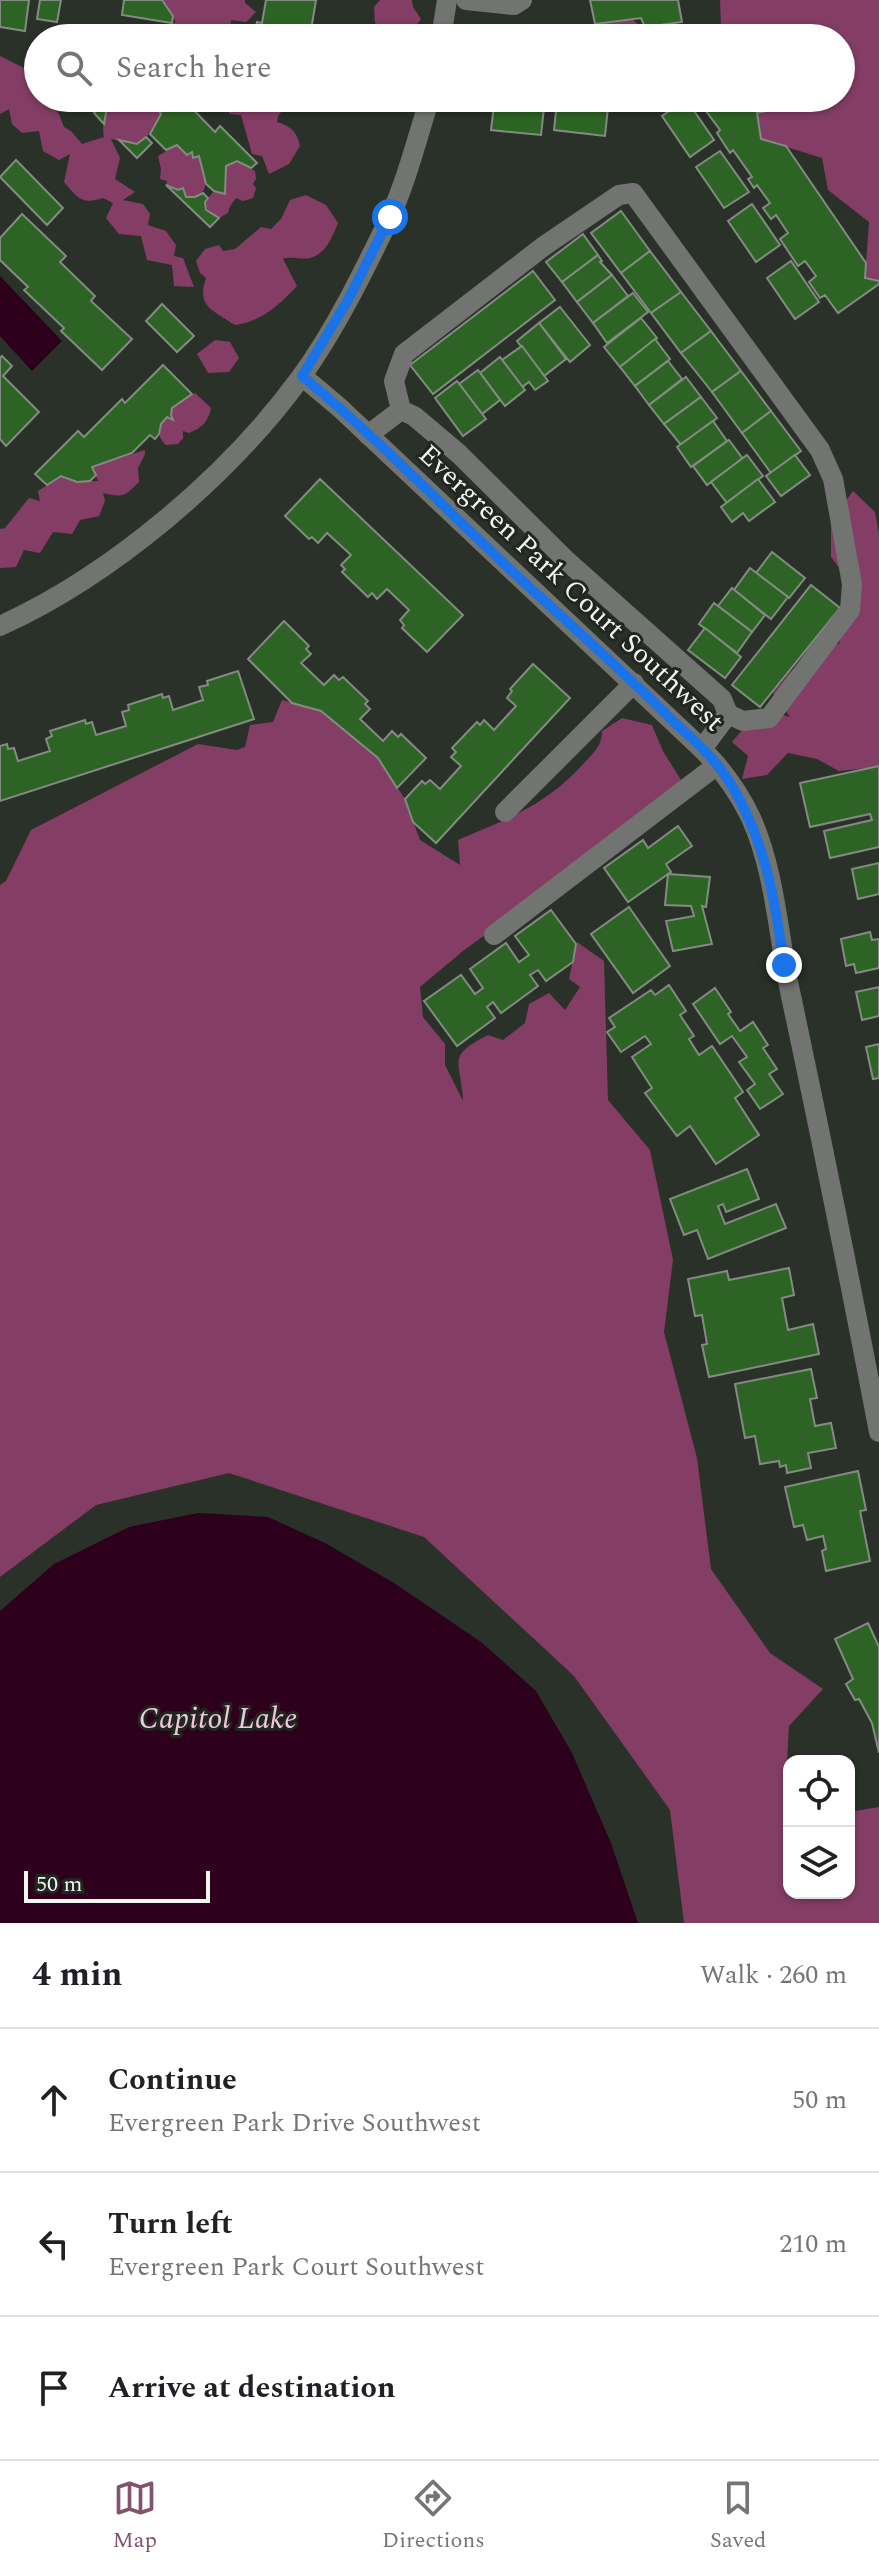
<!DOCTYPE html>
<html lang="en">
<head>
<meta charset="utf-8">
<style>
  body { margin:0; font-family:Spectral,serif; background:#f6f6f6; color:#202124 }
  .controls { position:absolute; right:24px; bottom:24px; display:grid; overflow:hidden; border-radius:16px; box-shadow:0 2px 6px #0004 }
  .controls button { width:72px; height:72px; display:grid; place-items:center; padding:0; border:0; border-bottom:2px solid #e0e0e0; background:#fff; color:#202124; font:40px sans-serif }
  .scale { position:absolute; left:24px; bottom:20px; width:186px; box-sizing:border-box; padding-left:8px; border:4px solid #f2f6f1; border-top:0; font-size:22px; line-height:28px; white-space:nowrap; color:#f2f6f1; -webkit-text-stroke:6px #212720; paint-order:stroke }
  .stop { position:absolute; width:24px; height:24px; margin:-18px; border:6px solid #1a73e8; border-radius:50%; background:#fff }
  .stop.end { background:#1a73e8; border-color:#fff; box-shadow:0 2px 8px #0008 }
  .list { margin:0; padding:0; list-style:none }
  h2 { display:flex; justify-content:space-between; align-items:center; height:104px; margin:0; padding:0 32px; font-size:34px }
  h2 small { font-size:26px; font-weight:400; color:#757577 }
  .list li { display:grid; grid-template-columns:52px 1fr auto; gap:24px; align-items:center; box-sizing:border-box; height:144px; padding:0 32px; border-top:2px solid #e0e0e0 }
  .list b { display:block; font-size:30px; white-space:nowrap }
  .list p { margin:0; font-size:26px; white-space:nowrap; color:#757577 }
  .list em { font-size:26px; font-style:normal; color:#757577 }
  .icon { flex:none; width:44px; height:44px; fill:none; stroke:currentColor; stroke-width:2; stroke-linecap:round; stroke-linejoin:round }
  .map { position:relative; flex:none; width:879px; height:1923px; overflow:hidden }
  .search { position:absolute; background:#fff; box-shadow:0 2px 6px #0004; left:24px; right:24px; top:24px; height:88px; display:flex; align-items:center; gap:20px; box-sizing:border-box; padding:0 28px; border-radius:44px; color:#757577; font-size:30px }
  .sheet { height:536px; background:#fff }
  nav { display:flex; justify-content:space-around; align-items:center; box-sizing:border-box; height:112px; border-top:2px solid #e0e0e0; background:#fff; font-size:22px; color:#757577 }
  nav a { display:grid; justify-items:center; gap:4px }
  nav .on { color:#82526e }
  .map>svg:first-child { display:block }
  .forest { fill:#843d65 }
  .water { fill:#2d001c }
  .building { fill:#2d6324; stroke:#838b82; stroke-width:2 }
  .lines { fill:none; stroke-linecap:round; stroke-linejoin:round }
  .minor { stroke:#717470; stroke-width:20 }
  .route { stroke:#1a73e8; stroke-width:10 }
  .labels { text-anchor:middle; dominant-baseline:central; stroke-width:6; stroke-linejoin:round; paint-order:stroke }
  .street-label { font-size:28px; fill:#f2f6f1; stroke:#212720 }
  .water-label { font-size:30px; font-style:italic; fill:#f3c8dd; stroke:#212720 }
</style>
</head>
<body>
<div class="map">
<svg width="879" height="1923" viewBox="0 0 879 1923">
  <rect width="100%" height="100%" fill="#2a3129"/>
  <g class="forest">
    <polygon points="162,0 245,0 245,3 256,12 246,22 231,20 230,33 236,38 159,38 164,26 176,22"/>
    <polygon points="380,0 412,0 413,7 421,19 413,30 392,37 375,23 374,7"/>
    <polygon points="720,0 879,0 879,281 865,278 869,222 828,190 822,158 761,139 757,113 792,109 775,98 841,98 841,38 593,38 600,12 625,12 646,32 721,26"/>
    <path d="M0,56L38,75V98H46L59,114L64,127L71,131L82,144L104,137C101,127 107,113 107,102L94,103L76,98H113V102C123,98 144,93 153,102C157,105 158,110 161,114L148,135L137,144L111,139L120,158L115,179L135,192L123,200L143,204L150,214L148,225L166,231L176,245L174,256L183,258L194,287L174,286L172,265L147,260L141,236L119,234L106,218L113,203L103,198C81,205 78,198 64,182L70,154L59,160L43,151L39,131L22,133L12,124L9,109L0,114Z"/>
    <path d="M230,98H283L286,106L278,116L277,122C291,126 297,132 300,146L289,164L269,174L262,156L252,154L241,115L229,114Z"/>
    <path d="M177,145L192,152L193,158L199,156C204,175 215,197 186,197L183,188L178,190L166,185L167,181L160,179L161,169L158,156Z"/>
    <path d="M237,161L255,171L256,179L253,184L256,188L253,198L243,201L236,198L230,206L228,213L219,218C210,215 207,211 205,202L214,191L224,194L226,166Z"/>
    <path d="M306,195L326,205L338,223C332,237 327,253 310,258C301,260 292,256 283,259L297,286C278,306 262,321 235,325C213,310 196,307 206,278L200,273L196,261L205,249L219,245L223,251L235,249L261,227L271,229L281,219L290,200Z"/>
    <polygon points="215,340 230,342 239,358 229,372 208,373 197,354"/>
    <path d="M195,393L211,408C208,422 202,428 189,433L183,431V438L178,444L166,445C156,436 158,427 167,417L171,419L172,408Z"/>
    <path d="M145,450V454L138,468L139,482C125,496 123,498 103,493L105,501L99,516L80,520L72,534L53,532L40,553L24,550L16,567L0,568V529L5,528L29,498L40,501L38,491L61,476L77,482L98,481L92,467Z"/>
    <polygon points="853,491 875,512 879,534 879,767 839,771 817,759 788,753 767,775 742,779 748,756 732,742 760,709 790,717 773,693 790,672 806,666 817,643 839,644 845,623 843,573 831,557 831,521"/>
    <path d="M282,700L321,711L378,758L405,799L420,840L460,865L458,840C509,818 547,805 585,762C594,752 602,746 602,731L622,718L652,725L663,751L686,788L463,951L420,987L423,1017L445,1044V1065L463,1101C461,1060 445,1057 488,1035L503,1040L525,1023L529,1004L549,993L565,1010L580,987L569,979L577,942L604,961L608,1100L650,1150L673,1260L664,1332L697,1458L711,1569L770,1653L823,1689L789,1726L786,1781L789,1783V1893H849V1812L879,1807V1923H684L670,1810L574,1676L424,1537L229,1473L96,1505L0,1577V885L6,881L31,830L198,744L237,750L245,747L250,725L273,722Z"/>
  </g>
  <g class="water">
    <polygon points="0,276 62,341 32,371 0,336"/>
    <polygon points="198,1513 268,1517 325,1543 394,1583 481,1642 536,1691 572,1753 611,1843 638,1923 0,1923 0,1611 54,1564 129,1527"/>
  </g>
  <g class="building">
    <polygon points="0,0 29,0 25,31 0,27"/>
    <polygon points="40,0 61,0 57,22 37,19"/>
    <polygon points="124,0 162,0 173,16 172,23 122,15"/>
    <polygon points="266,0 316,0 310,36 305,35 305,38 254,37 257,22 262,23"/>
    <polygon points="590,0 678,0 682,22 645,27 641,18 595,24"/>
    <polygon points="147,98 182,98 215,132 220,126 257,163 251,168 237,161 226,166 225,194 214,191 206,184 199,156 193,158 192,152 187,155 177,145 166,150 150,134 161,114 153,102"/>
    <polygon points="505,98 531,98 530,106 544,108 541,135 491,130 494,105 509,106 510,99"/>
    <polygon points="691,98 753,98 763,112 757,113 761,139 786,146 866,263 865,278 879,281 879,284 838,313 825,295 820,298 809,282 816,276 805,261 798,266 780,239 788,233 776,215 771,219 763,208 770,203 757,185 754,188 748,179 752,177 733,150 730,153 717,133 720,130 703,107 699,109"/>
    <polygon points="686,99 714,140 690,157 662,116"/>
    <polygon points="557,101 608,107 605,136 554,130"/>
    <polygon points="105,102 108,102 104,124 94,113"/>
    <polygon points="146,137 152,143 137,158 119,140 137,144"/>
    <polygon points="720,151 749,192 724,208 696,167"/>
    <polygon points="16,160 63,208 47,225 0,177"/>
    <polygon points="166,185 178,190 183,188 186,197 195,197 203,193 208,198 205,202 206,210 219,218 210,227"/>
    <polygon points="752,204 780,245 756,262 728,221"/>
    <polygon points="621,211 650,251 621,273 591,233"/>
    <polygon points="22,214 66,256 60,262 95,296 91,301 132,339 102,370 61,331 64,328 24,290 28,287 0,260 0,238"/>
    <polygon points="583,234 598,255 562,282 546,262"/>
    <polygon points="650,251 681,292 651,313 621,273"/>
    <polygon points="598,255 602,261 600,262 612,275 577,302 562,282"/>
    <polygon points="791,261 819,302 795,319 767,278"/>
    <polygon points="533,271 555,300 433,394 410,365"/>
    <polygon points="612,275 628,296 593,323 577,302"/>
    <polygon points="681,292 711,331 681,353 651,313"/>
    <polygon points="633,293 648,312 607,343 593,323"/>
    <polygon points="162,304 194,336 177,352 146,321"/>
    <polygon points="560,307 590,345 570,362 539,323"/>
    <polygon points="641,318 657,338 620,367 604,347"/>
    <polygon points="539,323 566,359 544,376 517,341"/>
    <polygon points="711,331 741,371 712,392 681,353"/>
    <polygon points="655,339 670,359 635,386 620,367"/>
    <polygon points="522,346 548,381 535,390 529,382 522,387 502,360"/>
    <polygon points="2,356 12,366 3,376 39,412 6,446 0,439 0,358"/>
    <polygon points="500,357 525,390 505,406 480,373"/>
    <polygon points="668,361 682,379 649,405 635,386"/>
    <polygon points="163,365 192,394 172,408 171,415 173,420 167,417 161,424 159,434 155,439 150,435 132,453 92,467 96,475 90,481 77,482 61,476 47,485 35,474 78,431 84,437 122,399 125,403"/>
    <polygon points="478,370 500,400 482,414 459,384"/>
    <polygon points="741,371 771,411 742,433 712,392"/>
    <polygon points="686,377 701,397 664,424 649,405"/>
    <polygon points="457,381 486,419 463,436 435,398"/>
    <polygon points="701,397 717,418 681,445 664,424"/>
    <polygon points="771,411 801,451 771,473 742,433"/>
    <polygon points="713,421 727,441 691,467 677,447"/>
    <polygon points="729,440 743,459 707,485 693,466"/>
    <polygon points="747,455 763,476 727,503 711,482"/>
    <polygon points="795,455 810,475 781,496 766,476"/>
    <polygon points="320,479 463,615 427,652 402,628 404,625 400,620 409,610 387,589 377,599 372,593 368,597 342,572 345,569 341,565 351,555 327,533 318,543 312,537 309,539 285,516"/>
    <polygon points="758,479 775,502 749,521 743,513 732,522 721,507"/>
    <polygon points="772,552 805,578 789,598 756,573"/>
    <polygon points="750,568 788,597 771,619 734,590"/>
    <polygon points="811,585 840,608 760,707 732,685"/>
    <polygon points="732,588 765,615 752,632 718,606"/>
    <polygon points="714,603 752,632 737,653 699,624"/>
    <polygon points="284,621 309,646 306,649 311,654 301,663 324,685 334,675 339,680 343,677 368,701 365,704 370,709 360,719 383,741 392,731 398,737 401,734 426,758 397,788 378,758 321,711 292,703 248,659"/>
    <polygon points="705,628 741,657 725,678 688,650"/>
    <polygon points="533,664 570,698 436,843 413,822 405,799 422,781 425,784 430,780 440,789 461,766 451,757 456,752 452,748 477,722 480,725 484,720 494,730 516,706 507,698 512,691 510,689"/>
    <polygon points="238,671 254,719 0,801 0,746 7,744 8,749 14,748 18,761 50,751 46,739 52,736 50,731 85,720 86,724 92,722 96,735 126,726 122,712 129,710 128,705 162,694 163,698 169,696 173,710 203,700 199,687 208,685 207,681"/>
    <polygon points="879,766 879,847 830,858 824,831 872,820 870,814 810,827 800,783"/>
    <polygon points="678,826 692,846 666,864 671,872 628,902 604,868 643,840 648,848"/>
    <polygon points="879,863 879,894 858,899 852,869"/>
    <polygon points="668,874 710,877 706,907 702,906 712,944 673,951 666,921 694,916 691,906 665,905"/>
    <polygon points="629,907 670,966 633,993 591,934"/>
    <polygon points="551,910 576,944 573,962 546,981 538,970 530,975 538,986 501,1013 493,1002 487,1007 495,1018 457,1046 424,1001 461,975 475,994 483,988 470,969 506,943 519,962 529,955 515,936"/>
    <polygon points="870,932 872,940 879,939 879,968 856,973 854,964 846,966 841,939"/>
    <polygon points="669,985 686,1011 680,1015 694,1036 689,1039 699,1055 712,1046 743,1092 735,1098 759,1135 716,1164 690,1126 677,1136 645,1093 652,1088 632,1057 651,1044 645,1036 621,1052 607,1032 615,1027 609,1018 651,990 655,995"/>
    <polygon points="879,987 879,1016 862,1020 856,992"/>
    <polygon points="715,988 731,1012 728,1014 740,1031 753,1022 768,1045 763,1048 777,1069 769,1074 783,1094 760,1109 747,1090 755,1084 739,1062 747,1057 732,1036 720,1044 693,1004"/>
    <polygon points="879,1044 879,1078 873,1079 866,1047"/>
    <polygon points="747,1169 759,1199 726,1212 723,1204 718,1206 725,1224 776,1204 786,1228 708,1259 697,1230 684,1235 670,1199"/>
    <polygon points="789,1268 794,1295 782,1298 788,1330 813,1324 819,1354 709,1377 702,1345 707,1344 702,1315 695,1316 688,1279 727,1271 729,1280"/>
    <polygon points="811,1369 817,1398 810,1399 815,1426 831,1423 836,1448 808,1453 811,1468 787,1473 786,1465 780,1467 779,1461 760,1464 755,1436 745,1438 735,1384"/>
    <polygon points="858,1471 866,1510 860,1511 870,1561 826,1571 822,1551 826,1549 823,1536 807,1540 803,1525 794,1527 785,1487"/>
    <polygon points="868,1623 879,1647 879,1753 872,1723 859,1699 855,1700 846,1684 853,1679 835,1639"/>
  </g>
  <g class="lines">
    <g class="minor">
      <polyline points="466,0 514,5 522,0"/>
      <polyline points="441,38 447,0"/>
      <path d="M302,376L340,408L702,749C722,769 739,793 751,818C776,874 778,937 791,996C822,1141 851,1286 879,1432"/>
      <polyline points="401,410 394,381 404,354 544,246 619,195 633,193 820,450 833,479 852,584 850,610 769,718 743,721 728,714"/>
      <polyline points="368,435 401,410 414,416 459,454 567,561 722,699 728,714 702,749"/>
      <path d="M0,626C112,575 229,476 301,377C335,330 364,271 389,219C407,180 417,138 430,98"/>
      <polyline points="505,812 634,683"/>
      <polyline points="494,935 717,765"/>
    </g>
  </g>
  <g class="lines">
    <path class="route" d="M390,217L348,300L302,376C385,444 458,523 538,595C583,636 628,676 671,719C691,738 714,757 729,781C765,839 775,899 784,965"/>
  </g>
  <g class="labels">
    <g class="street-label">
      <text transform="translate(571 588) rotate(43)">Evergreen Park Court Southwest</text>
    </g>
    <g class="water-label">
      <text x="218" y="1719">Capitol Lake</text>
    </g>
  </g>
</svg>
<div class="controls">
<button><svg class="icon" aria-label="locate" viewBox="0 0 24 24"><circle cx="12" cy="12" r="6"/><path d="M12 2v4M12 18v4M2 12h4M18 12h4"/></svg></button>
<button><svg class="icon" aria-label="layers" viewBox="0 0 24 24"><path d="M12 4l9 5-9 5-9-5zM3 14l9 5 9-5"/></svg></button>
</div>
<div class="scale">50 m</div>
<div class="stop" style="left:390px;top:217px"></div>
<div class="stop end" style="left:784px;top:965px"></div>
<div class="search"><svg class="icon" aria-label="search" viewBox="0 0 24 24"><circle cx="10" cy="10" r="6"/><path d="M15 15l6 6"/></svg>Search here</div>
</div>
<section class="sheet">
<h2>4 min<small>Walk · 260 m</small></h2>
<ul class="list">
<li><svg class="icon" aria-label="ahead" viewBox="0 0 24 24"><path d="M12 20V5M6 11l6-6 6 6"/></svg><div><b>Continue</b><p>Evergreen Park Drive Southwest</p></div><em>50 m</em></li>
<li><svg class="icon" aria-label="left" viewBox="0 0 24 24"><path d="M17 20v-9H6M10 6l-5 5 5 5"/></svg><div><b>Turn left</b><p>Evergreen Park Court Southwest</p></div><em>210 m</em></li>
<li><svg class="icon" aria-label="arrive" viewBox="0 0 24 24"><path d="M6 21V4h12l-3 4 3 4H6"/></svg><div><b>Arrive at destination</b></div></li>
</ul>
</section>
<nav>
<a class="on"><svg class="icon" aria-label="map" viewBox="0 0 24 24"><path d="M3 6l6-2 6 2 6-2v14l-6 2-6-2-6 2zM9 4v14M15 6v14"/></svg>Map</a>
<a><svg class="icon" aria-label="directions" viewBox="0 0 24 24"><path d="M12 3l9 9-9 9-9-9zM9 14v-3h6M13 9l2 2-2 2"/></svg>Directions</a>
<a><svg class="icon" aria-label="saved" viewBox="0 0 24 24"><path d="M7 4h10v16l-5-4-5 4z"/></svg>Saved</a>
</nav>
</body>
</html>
